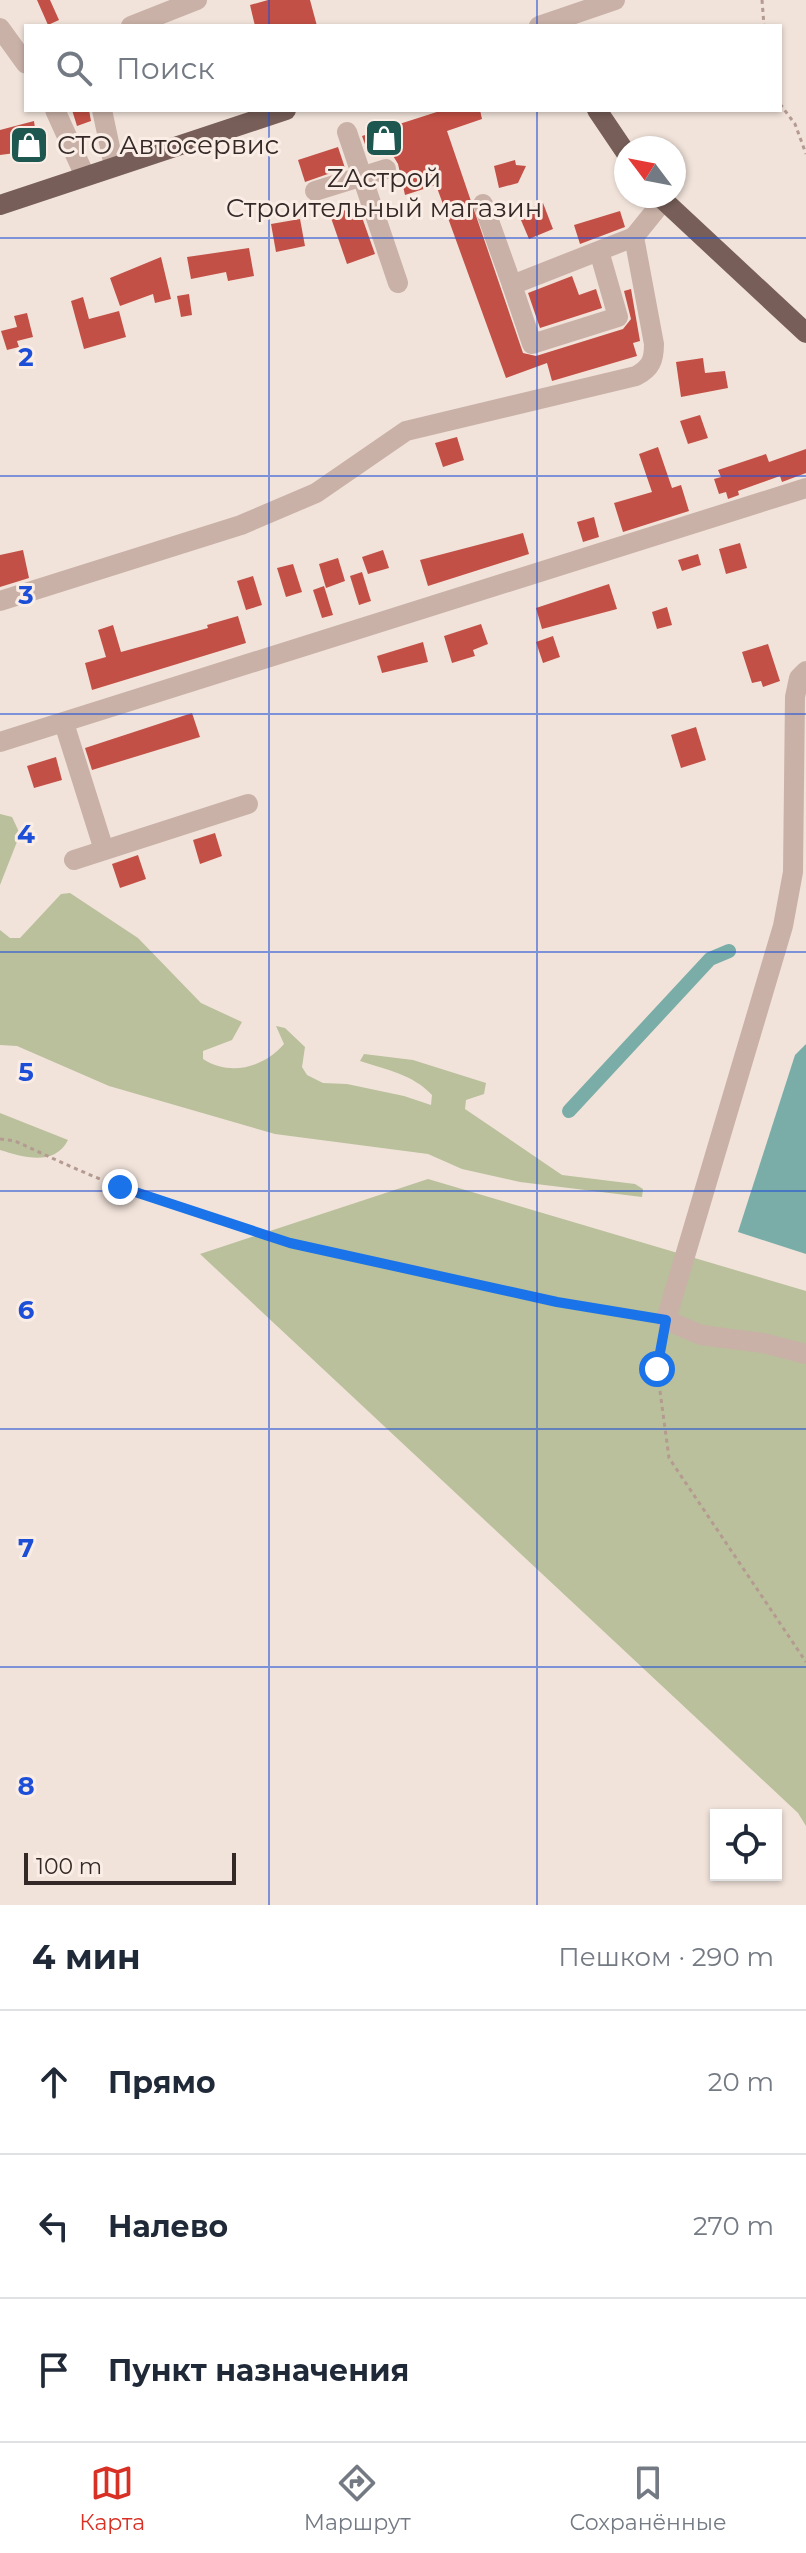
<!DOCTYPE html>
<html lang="ru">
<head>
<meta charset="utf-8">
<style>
  body { margin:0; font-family:Montserrat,sans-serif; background:#f2f2f3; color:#1f2937 }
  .controls { position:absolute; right:24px; bottom:24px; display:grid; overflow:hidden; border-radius:0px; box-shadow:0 2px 6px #0004 }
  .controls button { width:72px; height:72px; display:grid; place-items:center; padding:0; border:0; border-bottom:2px solid #e0e1e3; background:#fff; color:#1f2937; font:40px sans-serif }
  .compass { position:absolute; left:614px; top:136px; width:72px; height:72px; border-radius:50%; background:#fff; box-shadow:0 2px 6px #0004; rotate:302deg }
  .scale { position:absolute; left:24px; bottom:20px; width:212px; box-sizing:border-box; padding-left:8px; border:4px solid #352927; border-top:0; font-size:22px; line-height:28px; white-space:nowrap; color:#352927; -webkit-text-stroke:6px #f9ede6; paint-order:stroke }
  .stop { position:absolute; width:24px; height:24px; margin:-18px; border:6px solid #1a73e8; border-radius:50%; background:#fff }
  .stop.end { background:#1a73e8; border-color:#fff; box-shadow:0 2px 8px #0008 }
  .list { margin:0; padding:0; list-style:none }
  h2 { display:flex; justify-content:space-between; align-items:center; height:104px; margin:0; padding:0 32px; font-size:34px }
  h2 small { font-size:26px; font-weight:400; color:#747a83 }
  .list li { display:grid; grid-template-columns:52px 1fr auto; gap:24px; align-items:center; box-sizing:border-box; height:144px; padding:0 32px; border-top:2px solid #e0e1e3 }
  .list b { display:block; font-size:30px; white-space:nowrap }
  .list em { font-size:26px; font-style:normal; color:#747a83 }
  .icon { flex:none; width:44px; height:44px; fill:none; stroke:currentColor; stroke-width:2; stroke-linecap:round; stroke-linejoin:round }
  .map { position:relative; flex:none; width:806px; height:1905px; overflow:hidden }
  .search { position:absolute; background:#fff; box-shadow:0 2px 6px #0004; left:24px; right:24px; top:24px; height:88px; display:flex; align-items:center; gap:20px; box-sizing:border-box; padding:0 28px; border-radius:0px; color:#747a83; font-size:30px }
  .sheet { height:536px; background:#fff }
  nav { display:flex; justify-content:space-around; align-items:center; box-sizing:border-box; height:112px; border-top:2px solid #e0e1e3; background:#fff; font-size:22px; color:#747a83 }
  nav a { display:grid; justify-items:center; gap:4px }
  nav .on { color:#d93025 }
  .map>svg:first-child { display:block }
  .green { fill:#b9c09b }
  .water { fill:#7aada7 }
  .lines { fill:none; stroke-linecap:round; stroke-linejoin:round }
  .canal { stroke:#7aada7; stroke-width:14 }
  .building { fill:#c35046 }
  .path { stroke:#b49a91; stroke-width:3; stroke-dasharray:4 4; stroke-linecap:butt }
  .minor { stroke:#c9b1a7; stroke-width:20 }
  .major { stroke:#775e58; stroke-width:20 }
  .route { stroke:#1a73e8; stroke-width:10 }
  .grid { fill:none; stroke:#1d4ed8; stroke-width:2; stroke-opacity:0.55 }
  .labels { text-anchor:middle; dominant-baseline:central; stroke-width:6; stroke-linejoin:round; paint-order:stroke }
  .poi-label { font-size:26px; fill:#352927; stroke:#f9ede6; text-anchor:start }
  .grid-label { font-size:26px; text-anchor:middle; font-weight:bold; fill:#1d4ed8; stroke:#f9ede6; stroke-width:6; stroke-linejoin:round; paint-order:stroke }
</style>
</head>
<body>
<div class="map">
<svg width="806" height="1905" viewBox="0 0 806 1905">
  <rect width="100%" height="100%" fill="#f1e3da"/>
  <g class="green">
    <polygon points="0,814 12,817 20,834 0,885"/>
    <path d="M70,893L138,938L201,1003L242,1022L232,1040L203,1051V1059C231,1077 264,1067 284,1044L276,1026L285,1028L305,1047L302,1067L307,1075L323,1083L347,1084L404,1096L431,1105L432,1095C414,1075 385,1069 360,1061L364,1054L413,1060L486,1083L484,1094L466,1100L465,1109L562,1175L635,1184L643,1189L642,1197L520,1182L462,1169L428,1154L275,1134L109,1086L17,1046L0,1045V930L10,938H20L61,894Z"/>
    <path d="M0,1113L68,1140C54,1167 23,1157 0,1150Z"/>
    <polygon points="428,1179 806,1291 806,1826 798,1813 200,1254"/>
  </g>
  <polygon class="water" points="806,1044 806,1254 738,1232 795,1055"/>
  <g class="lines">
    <polyline class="canal" points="569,1111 710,959 729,951"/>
  </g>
  <g class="building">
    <polygon points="37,0 50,0 59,20 48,25"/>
    <polygon points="268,0 310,0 317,26 255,26 250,5"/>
    <polygon points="72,110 89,110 91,121 77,126"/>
    <polygon points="443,110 480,110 482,119 447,131 523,353 536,356 623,329 631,319 624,291 631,289 640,341 633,343 637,356 552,381 547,363 506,378 436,185 405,195 398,164 389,149 369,155 362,136"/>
    <polygon points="34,121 38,150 0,155 0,130"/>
    <polygon points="338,147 345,168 305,182 298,160"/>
    <polygon points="515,160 516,165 526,166 518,183 499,188 494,166"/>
    <polygon points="543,203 553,229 529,239 518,213"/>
    <polygon points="358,206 375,254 347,264 330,215"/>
    <polygon points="620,211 625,227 580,244 574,225"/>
    <polygon points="300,219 305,246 276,252 271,224"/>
    <polygon points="249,248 254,276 228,281 226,272 191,279 187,257"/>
    <polygon points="161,257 171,299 155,303 153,294 120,306 110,278"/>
    <polygon points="572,276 579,295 596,289 602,308 540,328 528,293"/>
    <polygon points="189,294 192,315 181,317 177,296"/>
    <polygon points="83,297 89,319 119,311 126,337 84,349 71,301"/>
    <polygon points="27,313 33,337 17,341 19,347 7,350 1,331 17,327 14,316"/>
    <polygon points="703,358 705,373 725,371 728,388 681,397 676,362"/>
    <polygon points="700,415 708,438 688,444 680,421"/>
    <polygon points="457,437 464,460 443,467 435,443"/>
    <polygon points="658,447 672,488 681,485 689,511 623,532 614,503 652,492 639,454"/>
    <polygon points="806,449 806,473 782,482 780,476 738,491 739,495 728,499 726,492 719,494 714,479 721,477 718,470 766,454 769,462"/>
    <polygon points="594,517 599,537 583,542 577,522"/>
    <polygon points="523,533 529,554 428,586 420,560"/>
    <polygon points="740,543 747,568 726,574 719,549"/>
    <polygon points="23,550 29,578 0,587 0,555"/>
    <polygon points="383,550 389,568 368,574 362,557"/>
    <polygon points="698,554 701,565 682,571 678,560"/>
    <polygon points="338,558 345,581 326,588 319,564"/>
    <polygon points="293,564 302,592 286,597 277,568"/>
    <polygon points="362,572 371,601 359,605 350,576"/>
    <polygon points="253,576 262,605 246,610 237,581"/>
    <polygon points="609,584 617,609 542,629 536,608"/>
    <polygon points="324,586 333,615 322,618 313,590"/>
    <polygon points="667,607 672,625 657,629 652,612"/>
    <polygon points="238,616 246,643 92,690 85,663 106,657 98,630 113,625 121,652 208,628 207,625"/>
    <polygon points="481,624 488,644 473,650 475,656 452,663 444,636"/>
    <polygon points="553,636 560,657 543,663 536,642"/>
    <polygon points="423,642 428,662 382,673 377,656"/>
    <polygon points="768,644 780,681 763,687 761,681 752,683 742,652"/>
    <polygon points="192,713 200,737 92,770 85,748"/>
    <polygon points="696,727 706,760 681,768 671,735"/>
    <polygon points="56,757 62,780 34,788 27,766"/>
    <polygon points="215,833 222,856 200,864 193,840"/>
    <polygon points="138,855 146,879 120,888 112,864"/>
  </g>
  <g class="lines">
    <g class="path">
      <polyline points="762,0 764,26"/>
      <polyline points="780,104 795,124 806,154"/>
      <path d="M0,1139L15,1141C50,1157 85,1174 121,1187C291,1251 472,1288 651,1318"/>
      <polyline points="664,1336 657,1369 669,1458 806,1662"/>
    </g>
    <g class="minor">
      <polyline points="131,26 197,0"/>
      <polyline points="539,26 615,0"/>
      <polyline points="0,28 26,64"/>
      <polyline points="55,110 85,176"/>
      <polyline points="102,110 114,166"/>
      <polyline points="347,132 398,283"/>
      <polyline points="315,191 386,169"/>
      <polyline points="483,204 512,285"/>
      <polyline points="599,251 618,317 532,344 512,285 634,237"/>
      <path d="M0,601L241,525L316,493L406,431L636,376C651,368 654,360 654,344L634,237L663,201"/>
      <polyline points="806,671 799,678 795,697 793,872 783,926 666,1320 701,1335 763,1343 806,1354"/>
      <polyline points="64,723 104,850"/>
      <polyline points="0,742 806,488"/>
      <polyline points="74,860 248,804"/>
    </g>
    <g class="major">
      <polyline points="597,110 626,153"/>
      <polyline points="659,196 806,333"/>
      <polyline points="0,205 286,110"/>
    </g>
  </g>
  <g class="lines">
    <polyline class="route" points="120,1187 290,1243 557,1302 666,1320 657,1369"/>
  </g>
  <path class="grid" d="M269,0V26M537,0V26M269,110V1905M537,110V1905M0,238H806M0,476H806M0,714H806M0,952H806M0,1191H806M0,1429H806M0,1667H806"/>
  <defs>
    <symbol id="shop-square" viewBox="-11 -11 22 22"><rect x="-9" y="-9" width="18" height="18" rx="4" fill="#1e5650" stroke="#f9ede6"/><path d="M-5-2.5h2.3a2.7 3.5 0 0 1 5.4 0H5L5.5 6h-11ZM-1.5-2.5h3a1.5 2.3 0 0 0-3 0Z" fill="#fff"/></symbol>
  </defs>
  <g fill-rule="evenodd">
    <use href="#shop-square" x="362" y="116" width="44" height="44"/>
    <use href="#shop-square" x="7" y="123" width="44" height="44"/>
  </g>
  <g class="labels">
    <g class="poi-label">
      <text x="57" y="145">СТО Автосервис</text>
      <text x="384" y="178" text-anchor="middle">ZAстрой<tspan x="384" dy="30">Строительный магазин</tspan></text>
    </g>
  </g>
  <g class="grid-label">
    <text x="26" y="366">2</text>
    <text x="26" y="604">3</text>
    <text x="26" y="843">4</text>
    <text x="26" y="1081">5</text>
    <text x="26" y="1319">6</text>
    <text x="26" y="1557">7</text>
    <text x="26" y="1795">8</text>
  </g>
</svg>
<div class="controls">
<button><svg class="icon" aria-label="locate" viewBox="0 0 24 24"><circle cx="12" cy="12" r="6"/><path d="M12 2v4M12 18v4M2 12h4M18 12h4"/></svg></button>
</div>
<svg class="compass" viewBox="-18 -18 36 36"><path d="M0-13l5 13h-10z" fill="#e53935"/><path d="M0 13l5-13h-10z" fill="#747a83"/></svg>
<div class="scale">100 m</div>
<div class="stop" style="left:657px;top:1369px"></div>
<div class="stop end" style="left:120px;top:1187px"></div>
<div class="search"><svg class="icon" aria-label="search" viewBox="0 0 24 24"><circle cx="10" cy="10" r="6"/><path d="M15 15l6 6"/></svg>Поиск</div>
</div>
<section class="sheet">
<h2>4 мин<small>Пешком · 290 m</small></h2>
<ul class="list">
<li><svg class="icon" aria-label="ahead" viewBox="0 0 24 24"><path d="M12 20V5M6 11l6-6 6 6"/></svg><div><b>Прямо</b></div><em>20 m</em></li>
<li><svg class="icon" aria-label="left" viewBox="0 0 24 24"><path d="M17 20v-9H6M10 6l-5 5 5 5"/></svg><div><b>Налево</b></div><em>270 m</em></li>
<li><svg class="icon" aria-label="arrive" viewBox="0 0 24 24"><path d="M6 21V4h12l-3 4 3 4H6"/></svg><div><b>Пункт назначения</b></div></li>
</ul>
</section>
<nav>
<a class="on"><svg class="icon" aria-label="map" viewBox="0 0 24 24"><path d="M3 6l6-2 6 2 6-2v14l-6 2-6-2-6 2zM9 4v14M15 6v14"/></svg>Карта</a>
<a><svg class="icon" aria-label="directions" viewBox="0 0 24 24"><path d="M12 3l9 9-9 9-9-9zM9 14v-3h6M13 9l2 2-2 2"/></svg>Маршрут</a>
<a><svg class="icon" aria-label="saved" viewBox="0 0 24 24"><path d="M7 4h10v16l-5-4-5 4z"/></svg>Сохранённые</a>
</nav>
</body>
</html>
